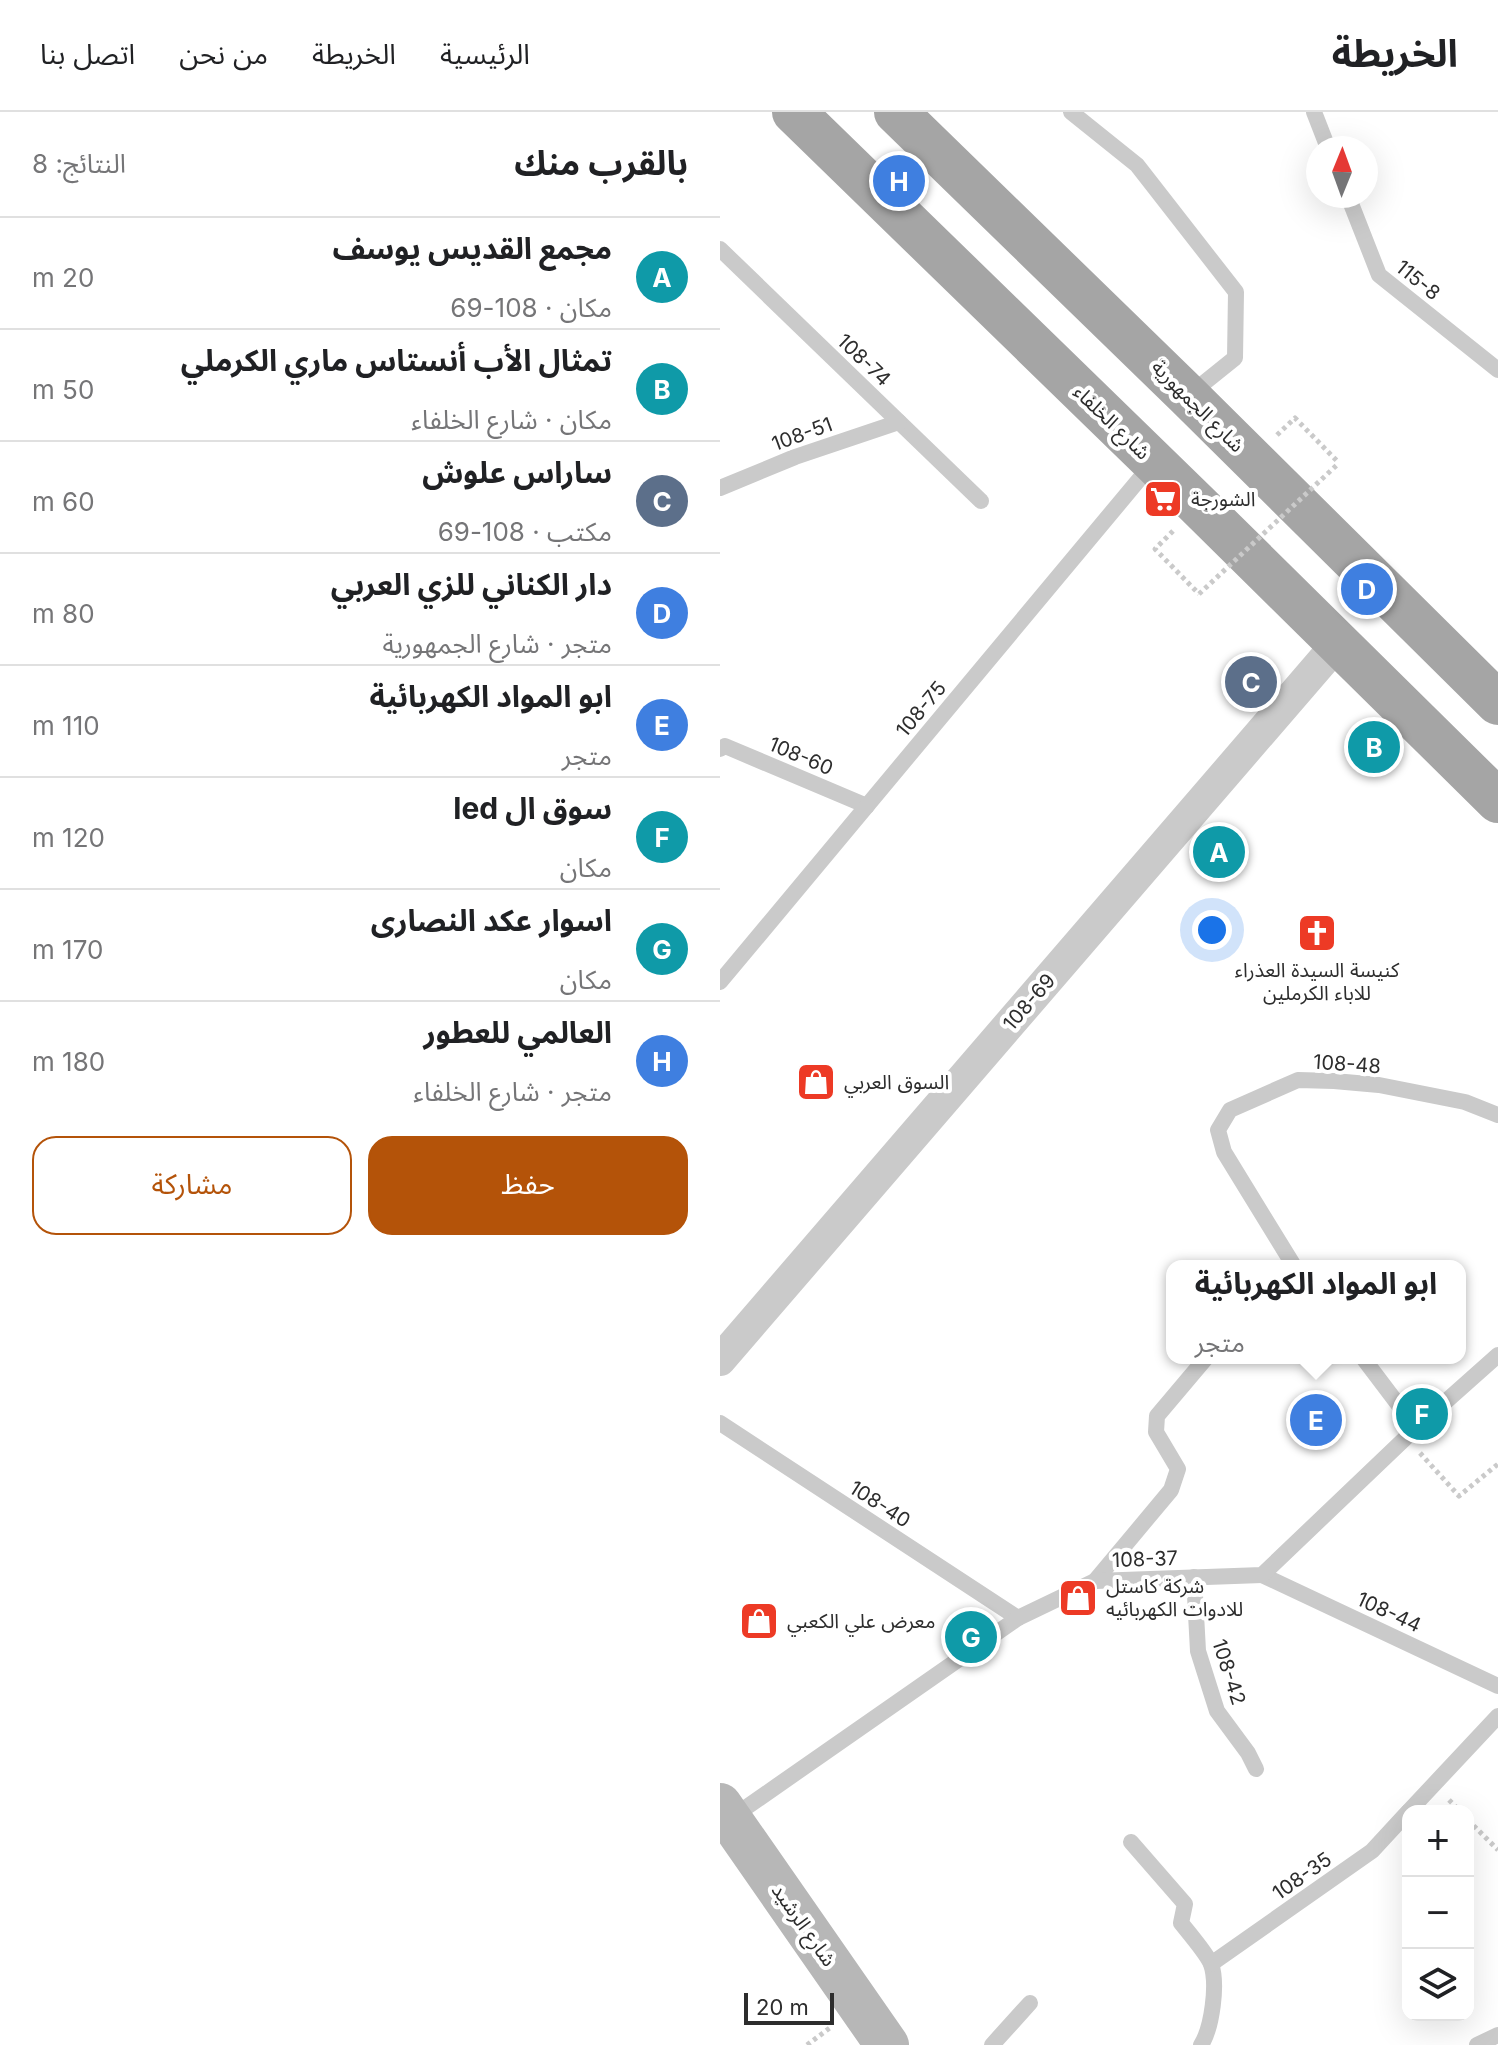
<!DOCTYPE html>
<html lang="ar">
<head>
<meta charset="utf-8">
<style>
  body { margin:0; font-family:Inter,"Noto Sans Arabic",sans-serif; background:#f2f2f2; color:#202124; direction:rtl }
  .controls { position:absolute; right:24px; bottom:24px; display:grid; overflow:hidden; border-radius:16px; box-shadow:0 8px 32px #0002 }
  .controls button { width:72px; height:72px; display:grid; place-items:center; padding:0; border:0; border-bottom:2px solid #e0e0e0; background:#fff; color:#202124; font:40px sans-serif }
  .compass { position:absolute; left:586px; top:24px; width:72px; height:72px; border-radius:50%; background:#fff; box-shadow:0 8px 32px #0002; rotate:1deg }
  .scale { position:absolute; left:24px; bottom:20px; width:90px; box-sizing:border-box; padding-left:8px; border:4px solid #2d2d2d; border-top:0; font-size:22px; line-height:28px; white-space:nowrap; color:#2d2d2d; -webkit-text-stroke:6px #fff; paint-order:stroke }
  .you { position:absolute; left:492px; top:818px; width:28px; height:28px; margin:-20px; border:6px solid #fff; border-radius:50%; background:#1a73e8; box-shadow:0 0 0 12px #1a73e833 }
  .badge { display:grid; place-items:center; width:52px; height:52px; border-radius:50%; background:#b45309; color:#fff; font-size:26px; font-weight:700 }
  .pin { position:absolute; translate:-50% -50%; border:4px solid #fff; box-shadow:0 2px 8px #0006 }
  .popup { position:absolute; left:446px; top:1148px; width:300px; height:104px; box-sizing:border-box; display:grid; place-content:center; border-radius:16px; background:#fff; filter:drop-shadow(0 2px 6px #0005); font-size:26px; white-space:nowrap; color:#757577 }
  .popup b { font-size:30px; color:#202124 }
  .popup::after { content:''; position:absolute; left:50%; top:100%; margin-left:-16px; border:16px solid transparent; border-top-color:#fff }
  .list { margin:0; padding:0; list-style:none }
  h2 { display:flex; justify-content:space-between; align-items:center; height:104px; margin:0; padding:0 32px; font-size:34px }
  h2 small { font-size:26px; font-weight:400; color:#757577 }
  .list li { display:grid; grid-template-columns:52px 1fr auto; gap:24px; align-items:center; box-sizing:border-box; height:112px; padding:0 32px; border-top:2px solid #e0e0e0 }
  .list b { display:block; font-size:30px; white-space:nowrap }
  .list p { margin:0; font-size:26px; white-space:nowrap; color:#757577 }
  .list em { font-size:26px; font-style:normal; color:#757577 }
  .actions { display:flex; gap:16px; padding:24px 32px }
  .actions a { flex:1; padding:18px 0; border:2px solid #b45309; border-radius:24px; text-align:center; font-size:28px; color:#b45309 }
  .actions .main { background:#b45309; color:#fff }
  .icon { flex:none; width:44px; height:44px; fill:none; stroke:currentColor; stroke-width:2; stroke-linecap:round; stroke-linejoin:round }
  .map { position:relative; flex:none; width:778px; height:1933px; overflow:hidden; direction:ltr }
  header { display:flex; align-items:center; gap:48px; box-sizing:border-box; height:112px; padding:0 40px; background:#fff; border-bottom:2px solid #e0e0e0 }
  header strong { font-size:38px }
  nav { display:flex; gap:44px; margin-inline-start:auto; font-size:28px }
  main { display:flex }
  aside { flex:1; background:#fff }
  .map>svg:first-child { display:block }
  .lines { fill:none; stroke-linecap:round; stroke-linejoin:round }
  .path { stroke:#cacaca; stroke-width:5; stroke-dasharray:4 4; stroke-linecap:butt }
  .lane { stroke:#cacaca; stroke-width:16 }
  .street { stroke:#cacaca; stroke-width:32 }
  .secondary { stroke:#b7b7b7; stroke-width:44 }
  .primary { stroke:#a5a5a5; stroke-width:44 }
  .path-bridge { stroke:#cacaca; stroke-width:5; stroke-dasharray:4 4; stroke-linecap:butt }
  .labels { text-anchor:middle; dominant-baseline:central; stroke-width:8; stroke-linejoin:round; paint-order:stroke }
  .street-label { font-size:20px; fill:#2d2d2d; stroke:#fff }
  .poi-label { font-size:20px; fill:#2d2d2d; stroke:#fff; text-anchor:start }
</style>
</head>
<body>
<header>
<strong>الخريطة</strong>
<nav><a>الرئيسية</a><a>الخريطة</a><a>من نحن</a><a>اتصل بنا</a></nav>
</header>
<main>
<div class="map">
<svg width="778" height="1933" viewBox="0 0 778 1933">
  <rect width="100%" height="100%" fill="#fff"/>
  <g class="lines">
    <g class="path">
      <polyline points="557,323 575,306 619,351"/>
      <polyline points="453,419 435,437 479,482"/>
      <polyline points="700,1341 739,1384 778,1352"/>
      <polyline points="729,1688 740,1699"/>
      <polyline points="748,1708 778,1738"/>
      <polyline points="87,1933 111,1915"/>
    </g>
    <g class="lane">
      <polyline points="351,0 417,53 516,180 515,246 469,283"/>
      <polyline points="594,0 608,36"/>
      <polyline points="628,84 659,163 778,258"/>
      <polyline points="0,137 261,389"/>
      <polyline points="0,376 75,345 179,310"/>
      <polyline points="0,637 5,634 147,694"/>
      <polyline points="0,870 432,352"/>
      <polyline points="574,1154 504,1040 498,1018 510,998 578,968 614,969 659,973 745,990 778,1003"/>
      <polyline points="643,1246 696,1316"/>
      <polyline points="0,1311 298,1506"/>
      <polyline points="542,1463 778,1574"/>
      <polyline points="474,1465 478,1539 497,1599 528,1641 536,1657"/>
      <polyline points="375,1469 451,1378 458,1357 436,1320 437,1304 486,1246"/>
      <polyline points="689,1699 778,1604"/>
      <polyline points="11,1706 298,1506 375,1469 542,1463 696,1316 778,1243"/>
      <path d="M411,1730L465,1792L461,1811C469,1821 487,1842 491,1852C498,1872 492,1916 481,1933"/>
      <polyline points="491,1852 652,1739 688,1700"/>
      <polyline points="272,1933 310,1891"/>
      <polyline points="757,1933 778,1923"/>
    </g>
    <polyline class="street" points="0,1248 618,531"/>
    <polyline class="secondary" points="0,1693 167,1933"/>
    <g class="primary">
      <polyline points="74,0 478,393 778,689"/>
      <polyline points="176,0 468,284 778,591"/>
    </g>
    <polyline class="path-bridge" points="479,482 619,351"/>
  </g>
  <defs>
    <symbol id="supermarket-square" viewBox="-11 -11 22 22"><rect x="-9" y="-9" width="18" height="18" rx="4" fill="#ed3a25" stroke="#fff"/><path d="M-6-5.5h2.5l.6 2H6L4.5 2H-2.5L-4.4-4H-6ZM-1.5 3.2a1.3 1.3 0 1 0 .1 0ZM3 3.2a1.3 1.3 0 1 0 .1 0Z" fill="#fff"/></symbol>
    <symbol id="church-square" viewBox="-11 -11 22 22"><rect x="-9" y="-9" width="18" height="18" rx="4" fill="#ed3a25" stroke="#fff"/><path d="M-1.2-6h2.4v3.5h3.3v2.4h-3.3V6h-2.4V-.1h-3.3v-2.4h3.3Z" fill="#fff"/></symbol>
    <symbol id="shop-square" viewBox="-11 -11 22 22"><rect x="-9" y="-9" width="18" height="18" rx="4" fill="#ed3a25" stroke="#fff"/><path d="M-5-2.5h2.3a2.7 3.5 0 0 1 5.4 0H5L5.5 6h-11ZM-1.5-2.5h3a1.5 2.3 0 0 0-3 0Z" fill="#fff"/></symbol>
  </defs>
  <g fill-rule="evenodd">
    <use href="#supermarket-square" x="421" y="365" width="44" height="44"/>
    <use href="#church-square" x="575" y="799" width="44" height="44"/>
    <use href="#shop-square" x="74" y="948" width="44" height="44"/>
    <use href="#shop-square" x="336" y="1464" width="44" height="44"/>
    <use href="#shop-square" x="17" y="1487" width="44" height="44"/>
  </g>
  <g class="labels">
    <g class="street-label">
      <text transform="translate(698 168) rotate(39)">115-8</text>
      <text transform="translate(144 248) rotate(44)">108-74</text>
      <text transform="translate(478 294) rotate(45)">شارع الجمهورية</text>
      <text transform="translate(392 310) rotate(44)">شارع الخلفاء</text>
      <text transform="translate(82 322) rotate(-20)">108-51</text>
      <text transform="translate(201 597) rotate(-50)">108-75</text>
      <text transform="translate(81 644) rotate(23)">108-60</text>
      <text transform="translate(309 890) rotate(-49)">108-69</text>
      <text transform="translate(627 952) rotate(4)">108-48</text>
      <text transform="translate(160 1392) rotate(33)">108-40</text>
      <text transform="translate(425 1447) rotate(-2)">108-37</text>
      <text transform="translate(669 1500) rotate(25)">108-44</text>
      <text transform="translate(509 1560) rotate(72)">108-42</text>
      <text transform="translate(582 1764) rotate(-35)">108-35</text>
      <text transform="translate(84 1813) rotate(55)">شارع الرشيد</text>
    </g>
    <g class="poi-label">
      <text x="471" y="387">الشورجة</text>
      <text x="597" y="858" text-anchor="middle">كنيسة السيدة العذراء<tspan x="597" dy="23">للاباء الكرملين</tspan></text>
      <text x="124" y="970">السوق العربي</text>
      <text x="386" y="1474">شركة كاستل<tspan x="386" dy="23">للادوات الكهربائيه</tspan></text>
      <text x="67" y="1509">معرض علي الكعبي</text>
    </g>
  </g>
</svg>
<div class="controls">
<button>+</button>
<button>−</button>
<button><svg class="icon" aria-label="layers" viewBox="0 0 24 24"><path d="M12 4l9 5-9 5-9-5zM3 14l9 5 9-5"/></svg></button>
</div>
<svg class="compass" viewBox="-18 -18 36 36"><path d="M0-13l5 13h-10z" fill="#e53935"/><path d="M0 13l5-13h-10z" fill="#757577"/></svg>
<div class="scale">20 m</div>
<div class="you"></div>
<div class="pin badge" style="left:499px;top:740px;background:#0f9aa8">A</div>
<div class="pin badge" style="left:654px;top:635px;background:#0f9aa8">B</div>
<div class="pin badge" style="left:531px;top:570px;background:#5c6f8a">C</div>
<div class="pin badge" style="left:647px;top:477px;background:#3f7fe0">D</div>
<div class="pin badge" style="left:596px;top:1308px;background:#3f7fe0">E</div>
<div class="popup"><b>ابو المواد الكهربائية</b>متجر</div>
<div class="pin badge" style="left:702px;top:1302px;background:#0f9aa8">F</div>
<div class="pin badge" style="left:251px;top:1525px;background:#0f9aa8">G</div>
<div class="pin badge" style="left:179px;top:69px;background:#3f7fe0">H</div>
</div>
<aside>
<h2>بالقرب منك<small>النتائج: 8</small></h2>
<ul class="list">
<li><span class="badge" style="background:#0f9aa8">A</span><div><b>مجمع القديس يوسف</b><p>مكان · 108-69</p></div><em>20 m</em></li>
<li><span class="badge" style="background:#0f9aa8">B</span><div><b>تمثال الأب أنستاس ماري الكرملي</b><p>مكان · شارع الخلفاء</p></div><em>50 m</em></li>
<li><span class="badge" style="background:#5c6f8a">C</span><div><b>ساراس علوش</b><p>مكتب · 108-69</p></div><em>60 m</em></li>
<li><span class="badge" style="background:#3f7fe0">D</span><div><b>دار الكناني للزي العربي</b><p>متجر · شارع الجمهورية</p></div><em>80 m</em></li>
<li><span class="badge" style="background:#3f7fe0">E</span><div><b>ابو المواد الكهربائية</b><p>متجر</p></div><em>110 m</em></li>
<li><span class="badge" style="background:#0f9aa8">F</span><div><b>سوق ال led</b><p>مكان</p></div><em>120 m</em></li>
<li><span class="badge" style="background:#0f9aa8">G</span><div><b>اسوار عكد النصارى</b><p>مكان</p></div><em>170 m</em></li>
<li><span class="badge" style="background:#3f7fe0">H</span><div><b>العالمي للعطور</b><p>متجر · شارع الخلفاء</p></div><em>180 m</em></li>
</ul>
<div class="actions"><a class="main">حفظ</a><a>مشاركة</a></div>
</aside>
</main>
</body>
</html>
